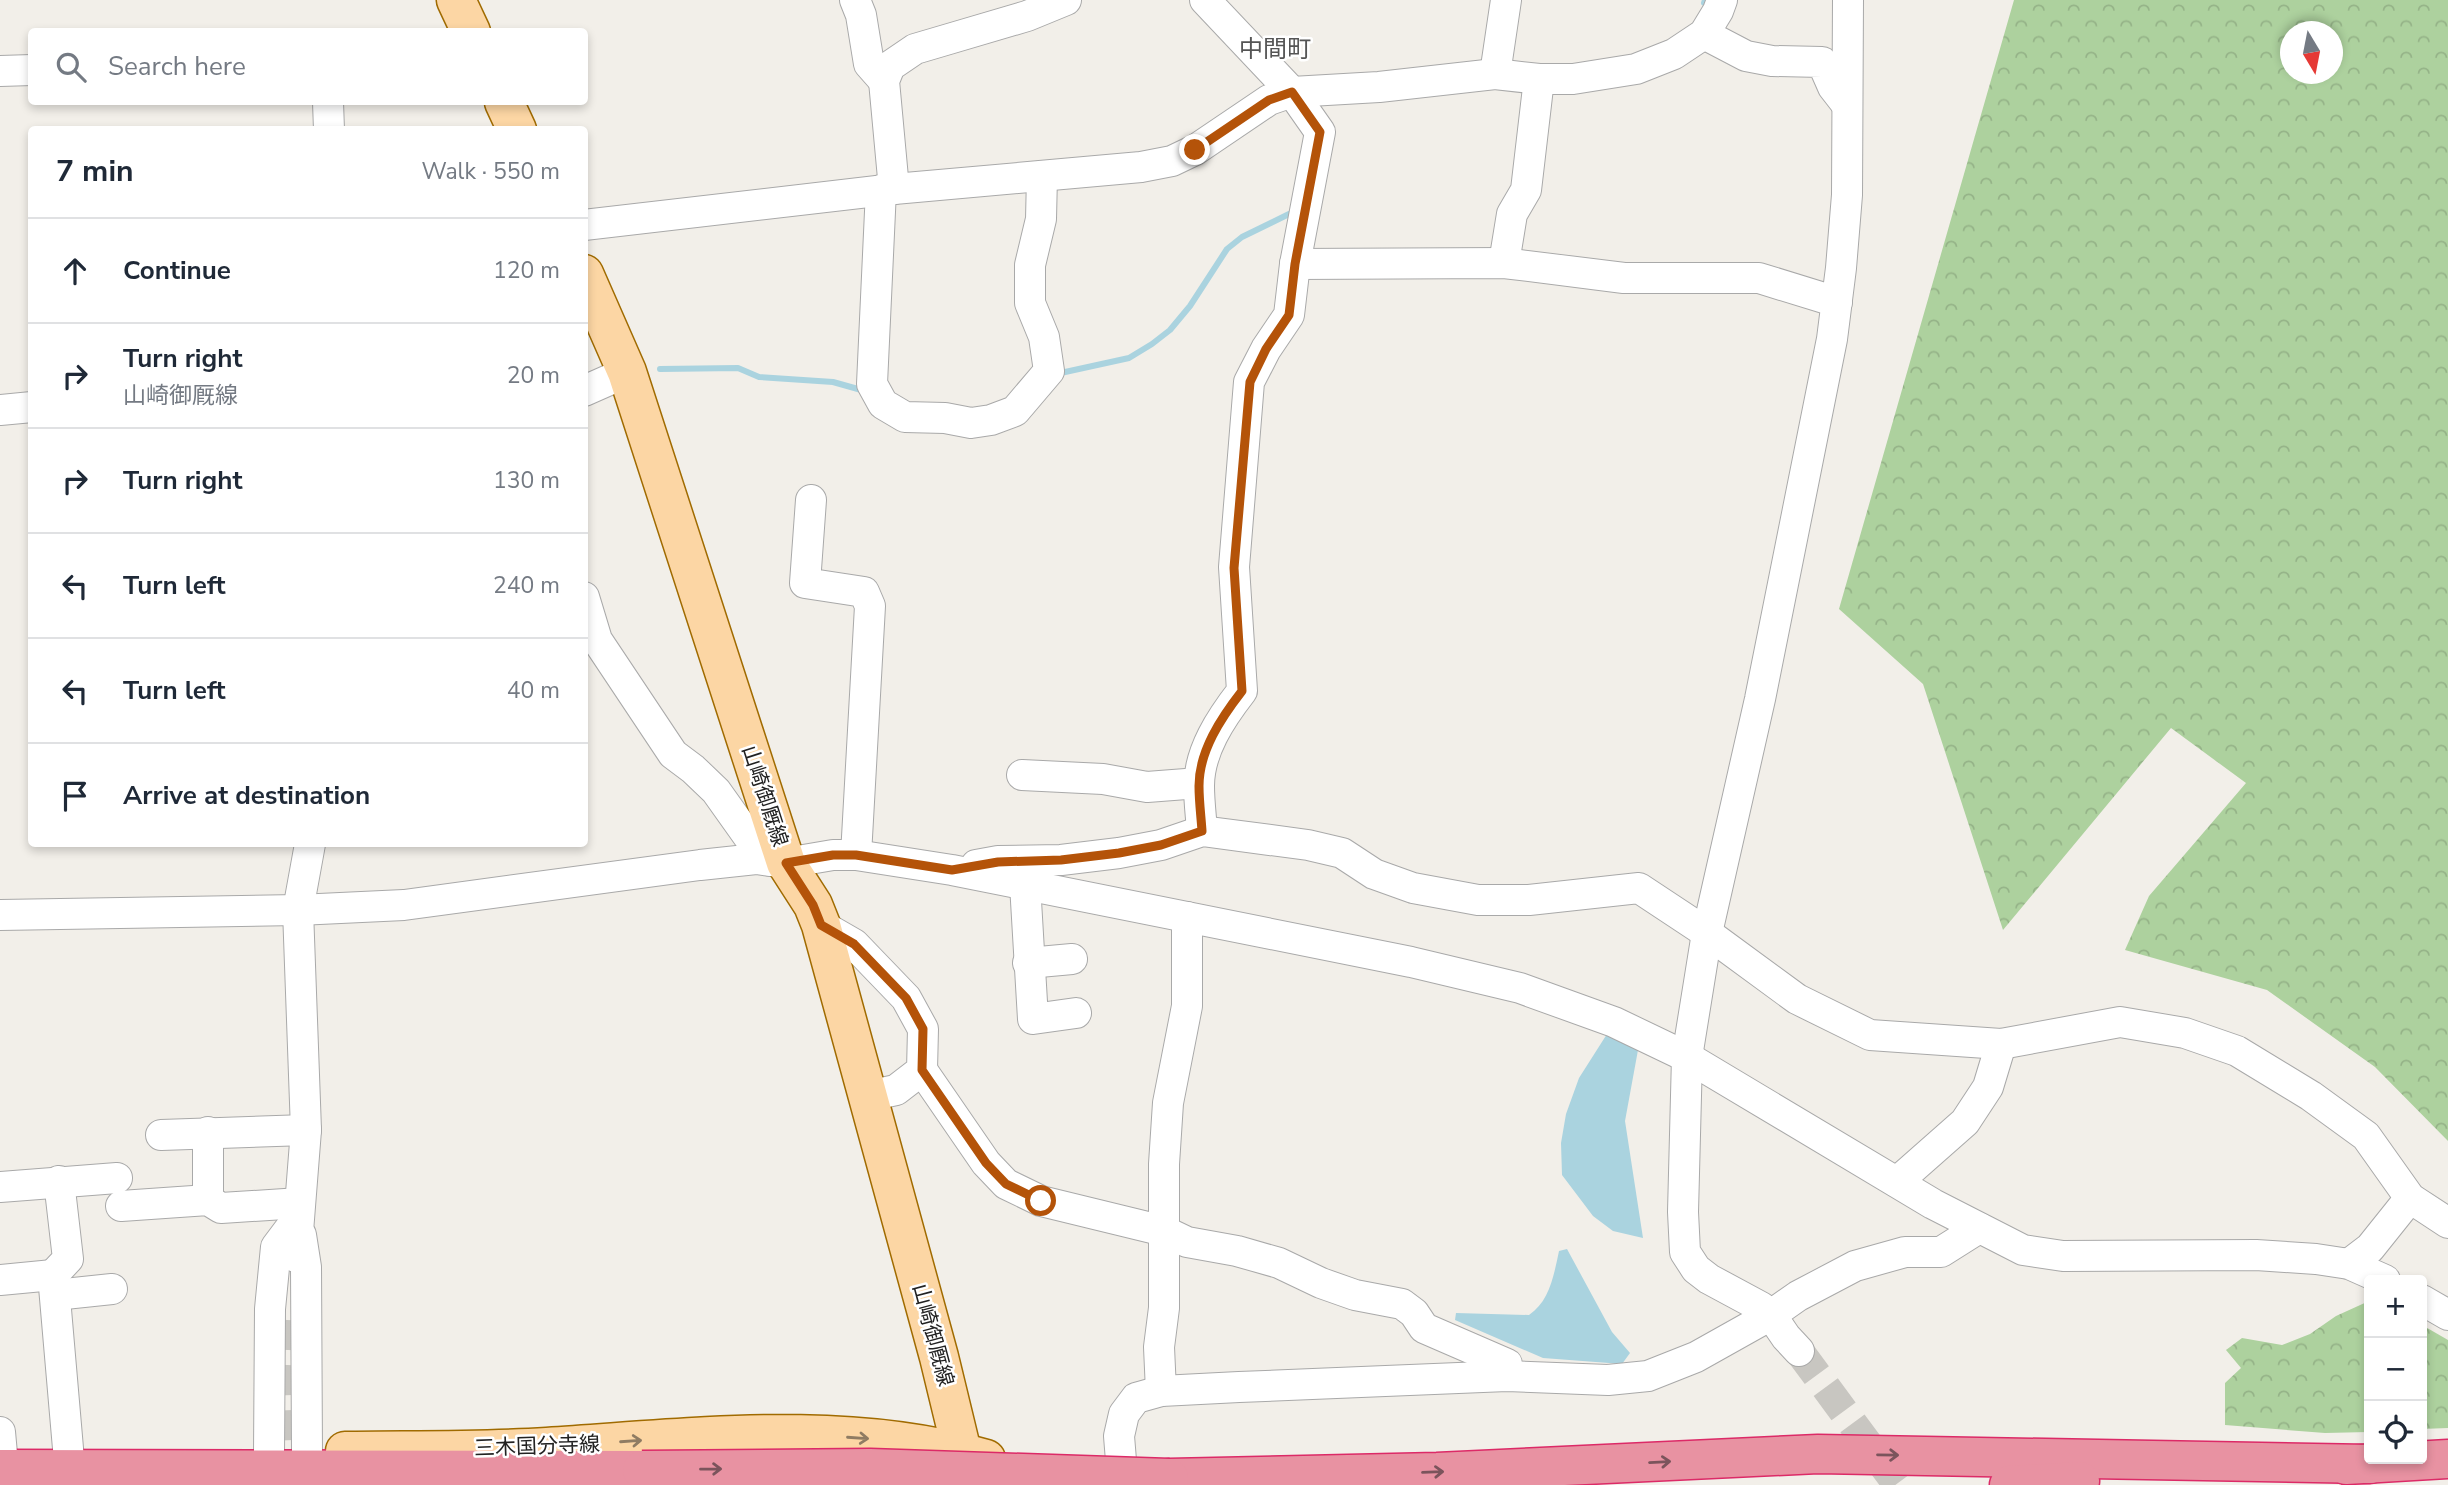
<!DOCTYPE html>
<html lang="en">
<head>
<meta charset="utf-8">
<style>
  body { margin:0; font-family:"Nunito Sans","Noto Sans JP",sans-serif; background:#f6f6f7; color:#1f2937 }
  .controls { position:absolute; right:21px; bottom:21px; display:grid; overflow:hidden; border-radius:7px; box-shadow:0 4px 10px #0003 }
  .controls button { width:63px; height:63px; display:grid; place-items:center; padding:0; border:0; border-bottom:2px solid #e0e1e3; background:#fff; color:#1f2937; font:35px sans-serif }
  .compass { position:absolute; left:2280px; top:21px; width:63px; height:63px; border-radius:50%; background:#fff; box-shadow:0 4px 10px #0003; rotate:170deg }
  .stop { position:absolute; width:21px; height:21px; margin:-16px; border:5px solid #b45309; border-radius:50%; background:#fff }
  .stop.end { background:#b45309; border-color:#fff; box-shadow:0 2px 7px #0008 }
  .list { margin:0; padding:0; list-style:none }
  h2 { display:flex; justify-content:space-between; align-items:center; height:91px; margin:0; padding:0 28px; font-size:30px }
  h2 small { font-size:23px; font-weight:400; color:#747a83 }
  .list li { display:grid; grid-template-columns:46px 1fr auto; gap:21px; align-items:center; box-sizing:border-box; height:105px; padding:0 28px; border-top:2px solid #e0e1e3 }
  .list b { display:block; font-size:26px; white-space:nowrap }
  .list p { margin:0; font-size:23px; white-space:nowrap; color:#747a83 }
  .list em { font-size:23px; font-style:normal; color:#747a83 }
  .icon { flex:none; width:38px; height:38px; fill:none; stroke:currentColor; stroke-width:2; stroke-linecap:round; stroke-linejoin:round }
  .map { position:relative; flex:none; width:2448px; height:1485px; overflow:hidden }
  .search { position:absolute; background:#fff; box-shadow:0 4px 10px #0003; left:28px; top:28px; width:560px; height:77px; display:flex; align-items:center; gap:18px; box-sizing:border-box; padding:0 24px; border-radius:7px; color:#747a83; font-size:26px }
  .panel { position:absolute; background:#fff; box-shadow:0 4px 10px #0003; left:28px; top:126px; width:560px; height:721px; border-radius:7px }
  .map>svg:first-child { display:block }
  .forest { fill:url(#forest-crowns); fill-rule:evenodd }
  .water { fill:#aad3df }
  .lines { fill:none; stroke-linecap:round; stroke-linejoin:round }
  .stream { stroke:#aad3df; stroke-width:6 }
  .minor-tunnel { stroke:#c8c6c1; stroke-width:30; stroke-dasharray:30 15; stroke-linecap:butt }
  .minor-casing { stroke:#a9a9a9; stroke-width:32 }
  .major-casing { stroke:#a06b00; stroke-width:41 }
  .highway-casing { stroke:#dc2a67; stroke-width:41 }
  .minor { stroke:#fff; stroke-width:30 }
  .major { stroke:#fcd6a4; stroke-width:38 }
  .highway { stroke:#e892a2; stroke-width:38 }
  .highway-bridge-casing { stroke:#dc2a67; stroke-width:41; stroke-linecap:butt }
  .highway-bridge { stroke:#e892a2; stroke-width:38 }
  .oneway { stroke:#8f7c63 }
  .oneway2 { stroke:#7b545c }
  .route { stroke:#b45309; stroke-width:9 }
  .labels { text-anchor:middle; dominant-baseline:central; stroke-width:5; stroke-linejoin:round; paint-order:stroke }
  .street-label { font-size:21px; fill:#222; stroke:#fff }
  .quarter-label { font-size:24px; fill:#555; stroke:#fff }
</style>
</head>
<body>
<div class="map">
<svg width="2448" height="1485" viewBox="0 0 2448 1485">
  <defs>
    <pattern id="forest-crowns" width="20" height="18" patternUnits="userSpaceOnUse" patternTransform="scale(1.75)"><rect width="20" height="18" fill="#add19e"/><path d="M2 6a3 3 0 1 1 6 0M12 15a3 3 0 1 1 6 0" fill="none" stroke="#95b388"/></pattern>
  </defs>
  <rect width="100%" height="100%" fill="#f2efe9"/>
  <g class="forest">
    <path d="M2014,0H2448V1141L2375,1067L2267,990L2125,950L2149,896L2246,783L2171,728L2003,930L1923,684L1839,609ZM2290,32H2332V74H2290Z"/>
    <polygon points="2369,1301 2369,1432 2325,1433 2225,1425 2225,1383 2241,1368 2226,1350 2242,1338 2282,1345 2310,1334 2336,1316"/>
    <polygon points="2422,1325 2448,1340 2448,1428 2422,1429"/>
  </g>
  <g class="water">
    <polygon points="1607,1034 1638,1050 1625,1121 1643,1238 1613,1231 1593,1216 1562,1175 1561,1143 1566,1114 1579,1078"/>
    <path d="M1567,1249L1612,1332L1630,1353L1622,1364L1543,1358L1455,1320L1456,1313L1529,1315C1550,1301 1554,1274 1559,1251Z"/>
  </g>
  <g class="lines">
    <g class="stream">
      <polyline points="1704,3 1705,0"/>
      <polyline points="660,369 738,368 759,377 833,382 865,391"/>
      <polyline points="1056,374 1129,358 1152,344 1170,330 1190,306 1227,249 1242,237 1289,214"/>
    </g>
    <g class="minor-tunnel">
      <polyline points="1799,1351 1898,1485"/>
      <polyline points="293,1485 289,1390 293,1306"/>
    </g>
    <defs>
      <g id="minor">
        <polyline points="855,0 861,15 869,64 884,81"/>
        <polyline points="1704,34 1746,56 1772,61 1822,62 1833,87 1847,105"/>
        <polyline points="0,71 32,70"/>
        <polyline points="1495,74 1506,0"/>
        <polyline points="328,102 329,130"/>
        <polyline points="894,189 884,81 890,66 915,49 1027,16 1066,0"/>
        <polyline points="881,190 872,384 883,404 905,417 945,418 971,423 991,420 1015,411 1049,371 1044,337 1030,303 1030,265 1041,219 1042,176"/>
        <polyline points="584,225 894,189 1141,167 1172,161 1195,150 1269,100 1292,92 1379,87 1495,74 1539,79 1573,79 1636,69 1674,54 1704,34 1718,11 1722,0"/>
        <polyline points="1504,263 1512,214 1526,190 1539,79"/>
        <polyline points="1295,264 1504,263 1624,278 1759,278 1837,302"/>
        <polyline points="584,391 627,372"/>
        <polyline points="0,410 32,407"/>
        <polyline points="811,500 805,583 864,592 870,606 856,855"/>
        <polyline points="584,597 597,640 673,754 693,769 716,791 748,836 771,861"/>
        <polyline points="1022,775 1103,779 1147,787 1199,783"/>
        <path d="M1202,831C1201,816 1199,801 1199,786C1199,751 1221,718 1242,691L1234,567L1249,382L1266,349L1289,315L1295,264L1320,132L1292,92L1205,0"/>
        <polyline points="976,865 998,861 1061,860 1119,853 1161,845 1202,831 1308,845 1342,853 1374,874 1413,888 1478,900 1529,900 1639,888 1707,933 1797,999 1870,1035 2001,1044 2120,1022 2185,1033 2237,1051 2311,1096 2366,1136 2410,1198 2448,1223"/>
        <polyline points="1025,884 1033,1019 1076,1013"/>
        <polyline points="0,915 298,910 404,905 700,865 756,859 786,863 833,855 856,855 952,870 1411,962 1520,988 1614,1022 1687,1057 1933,1204 2023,1250 2063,1256 2256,1255 2316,1259 2349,1264 2385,1280"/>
        <polyline points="821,925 854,944 906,998 923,1029 922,1070 896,1090 868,1096"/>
        <polyline points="1028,963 1072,959"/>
        <polyline points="922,1070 986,1163 1006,1184 1041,1201 1164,1231 1187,1242 1237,1251 1279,1263 1321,1283 1355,1295 1402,1304 1414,1313 1424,1328 1507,1364 1507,1376"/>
        <polyline points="161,1135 306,1130"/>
        <polyline points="59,1181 68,1259 53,1275 69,1460"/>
        <polyline points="1897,1182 1965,1122 1988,1087 2001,1044"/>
        <polyline points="0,1187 117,1178"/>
        <polyline points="208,1200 208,1132"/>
        <polyline points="121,1206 208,1200 221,1208 300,1203"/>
        <polyline points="301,1235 306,1267 307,1452"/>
        <polyline points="296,1257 306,1130 298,910 310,844"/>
        <polyline points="2349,1264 2370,1248 2410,1198"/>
        <polyline points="0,1280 53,1275"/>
        <polyline points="55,1295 112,1289"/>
        <polyline points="2422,1300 2448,1315"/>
        <polyline points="1799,1351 1786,1337 1771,1315 1761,1307 1709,1279 1696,1269 1685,1252 1683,1212 1687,1057 1707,933 1760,699 1832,339 1841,268 1847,195 1848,0"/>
        <polyline points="1161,1391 1159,1347 1164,1308 1164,1164 1168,1103 1187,1006 1187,917"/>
        <polyline points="0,1432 3,1465"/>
        <polyline points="269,1453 270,1309 276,1247 294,1223"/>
        <polyline points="1123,1485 1119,1436 1124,1414 1136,1398 1161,1391 1239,1387 1507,1376 1608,1380 1648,1376 1696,1357 1771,1315 1798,1296 1855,1266 1905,1252 1941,1252 1979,1228"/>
      </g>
      <g id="major">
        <polyline points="456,0 471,32"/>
        <polyline points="504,102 517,130"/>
        <polyline points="584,274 627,372 786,863 813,905 821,925 939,1357 962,1452 967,1485"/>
        <path d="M345,1451C412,1450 480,1451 547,1447C692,1438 844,1418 986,1459"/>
      </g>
      <g id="highway">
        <polyline points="2346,1465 2448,1459"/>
        <polyline points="0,1469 642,1470"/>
        <polyline points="1169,1478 1437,1472 1818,1454 2370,1464"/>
        <polyline points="2009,1485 2080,1481"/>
      </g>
    </defs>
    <use href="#minor" class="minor-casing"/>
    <use href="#major" class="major-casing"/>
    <use href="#highway" class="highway-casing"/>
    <use href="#minor" class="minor"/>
    <use href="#major" class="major"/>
    <use href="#highway" class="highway"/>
    <defs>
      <polyline id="highway-bridge" points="642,1470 870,1468 1169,1478"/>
    </defs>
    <use href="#highway-bridge" class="highway-bridge-casing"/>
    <use href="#highway-bridge" class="highway-bridge"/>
  </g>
  <defs><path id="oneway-shaft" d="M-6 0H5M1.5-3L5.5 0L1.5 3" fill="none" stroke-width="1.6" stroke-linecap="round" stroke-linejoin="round" transform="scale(1.75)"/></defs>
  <g class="oneway">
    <use href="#oneway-shaft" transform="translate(858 1438) rotate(4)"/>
    <use href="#oneway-shaft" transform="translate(631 1441) rotate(-4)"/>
  </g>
  <g class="oneway2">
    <use href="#oneway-shaft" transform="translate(1888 1455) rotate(1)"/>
    <use href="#oneway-shaft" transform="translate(1660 1462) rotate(-3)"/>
    <use href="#oneway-shaft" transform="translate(711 1469) rotate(-1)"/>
    <use href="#oneway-shaft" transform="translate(1433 1472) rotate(-2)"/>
  </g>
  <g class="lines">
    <path class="route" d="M1041,1201L1006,1184L986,1163L922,1070L923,1029L906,998L854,944L821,925L813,905L786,863L833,855H856L952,870L998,862L1061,860L1119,853L1161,845L1202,831C1201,816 1199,801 1199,786C1199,751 1221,718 1242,691L1234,568L1250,382L1266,349L1289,315L1295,264L1320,132L1292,92L1269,100L1195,150"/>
  </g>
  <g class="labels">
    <g class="street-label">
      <text transform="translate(765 796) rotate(72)">山崎御厩線</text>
      <text transform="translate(933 1335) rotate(75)">山崎御厩線</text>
      <text transform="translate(537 1446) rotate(-2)">三木国分寺線</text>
    </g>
    <g class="quarter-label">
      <text x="1275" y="49">中間町</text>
    </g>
  </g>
</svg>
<div class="controls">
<button>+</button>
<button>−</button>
<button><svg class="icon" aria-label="locate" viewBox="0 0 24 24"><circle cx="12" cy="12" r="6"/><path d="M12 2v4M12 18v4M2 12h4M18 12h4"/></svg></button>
</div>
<svg class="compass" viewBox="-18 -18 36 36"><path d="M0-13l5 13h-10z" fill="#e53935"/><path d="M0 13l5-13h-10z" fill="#747a83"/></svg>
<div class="stop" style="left:1041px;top:1201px"></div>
<div class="stop end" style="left:1195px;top:150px"></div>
<div class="search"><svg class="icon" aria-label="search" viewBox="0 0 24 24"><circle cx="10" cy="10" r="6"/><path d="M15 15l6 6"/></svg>Search here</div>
<section class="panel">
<h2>7 min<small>Walk · 550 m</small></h2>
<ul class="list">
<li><svg class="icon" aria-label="ahead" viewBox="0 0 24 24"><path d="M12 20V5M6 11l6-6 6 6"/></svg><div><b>Continue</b></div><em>120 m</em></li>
<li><svg class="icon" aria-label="right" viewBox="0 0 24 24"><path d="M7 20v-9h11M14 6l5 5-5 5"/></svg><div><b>Turn right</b><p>山崎御厩線</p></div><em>20 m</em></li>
<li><svg class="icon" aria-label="right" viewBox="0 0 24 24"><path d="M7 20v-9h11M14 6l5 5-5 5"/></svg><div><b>Turn right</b></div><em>130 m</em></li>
<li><svg class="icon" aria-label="left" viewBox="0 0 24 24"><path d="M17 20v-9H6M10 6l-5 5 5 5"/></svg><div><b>Turn left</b></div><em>240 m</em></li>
<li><svg class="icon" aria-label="left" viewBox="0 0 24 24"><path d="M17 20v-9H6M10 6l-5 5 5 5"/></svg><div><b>Turn left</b></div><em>40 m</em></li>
<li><svg class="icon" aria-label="arrive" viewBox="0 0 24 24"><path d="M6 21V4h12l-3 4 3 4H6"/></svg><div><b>Arrive at destination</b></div></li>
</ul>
</section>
</div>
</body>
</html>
